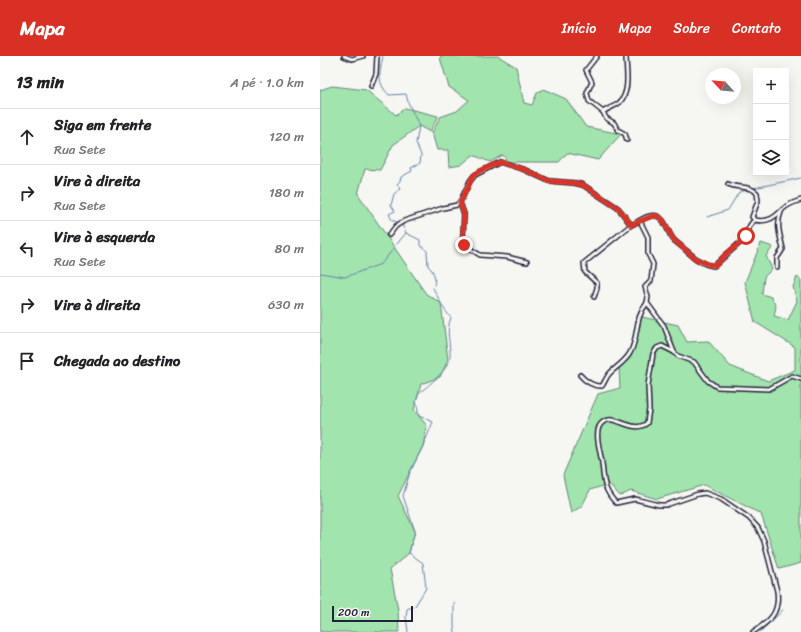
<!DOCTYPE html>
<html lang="pt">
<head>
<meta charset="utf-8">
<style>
  body { margin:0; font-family:Sriracha,sans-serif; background:#f2f2f2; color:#202124 }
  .controls { position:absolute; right:12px; top:12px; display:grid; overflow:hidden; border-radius:0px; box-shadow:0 4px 16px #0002 }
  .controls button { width:36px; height:36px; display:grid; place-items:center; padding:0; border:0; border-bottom:1px solid #e0e0e0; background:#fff; color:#202124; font:20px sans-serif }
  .compass { position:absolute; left:385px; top:12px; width:36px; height:36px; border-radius:50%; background:#fff; box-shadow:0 4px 16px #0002; rotate:296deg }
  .scale { position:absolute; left:12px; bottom:10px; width:81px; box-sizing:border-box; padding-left:4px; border:2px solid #22223b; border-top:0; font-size:11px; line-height:14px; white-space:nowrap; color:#22223b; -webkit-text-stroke:3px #f6f6f2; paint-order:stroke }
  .stop { position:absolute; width:12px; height:12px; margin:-9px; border:3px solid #d93025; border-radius:50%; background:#fff }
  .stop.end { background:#d93025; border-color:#fff; box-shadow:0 1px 4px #0008 }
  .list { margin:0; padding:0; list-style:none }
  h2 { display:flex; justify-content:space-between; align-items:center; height:52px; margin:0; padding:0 16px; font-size:17px }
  h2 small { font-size:13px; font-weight:400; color:#757577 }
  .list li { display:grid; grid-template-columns:26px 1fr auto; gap:12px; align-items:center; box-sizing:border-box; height:56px; padding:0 16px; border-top:1px solid #e0e0e0 }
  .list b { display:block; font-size:15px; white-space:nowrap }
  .list p { margin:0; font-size:13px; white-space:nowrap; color:#757577 }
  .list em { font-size:13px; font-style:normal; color:#757577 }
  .icon { flex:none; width:22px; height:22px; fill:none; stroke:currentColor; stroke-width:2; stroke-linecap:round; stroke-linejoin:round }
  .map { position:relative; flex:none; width:481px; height:576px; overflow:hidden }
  header { display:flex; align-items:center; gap:24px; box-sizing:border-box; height:56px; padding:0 20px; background:#d93025; color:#fff }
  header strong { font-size:19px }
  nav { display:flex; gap:22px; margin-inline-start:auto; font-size:14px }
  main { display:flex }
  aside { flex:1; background:#fff }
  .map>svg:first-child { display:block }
  .green { fill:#a2e4ae; stroke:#628374 }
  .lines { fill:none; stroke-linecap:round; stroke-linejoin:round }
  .stream { stroke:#6582a6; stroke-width:1 }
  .minor-casing { stroke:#22223b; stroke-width:6 }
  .minor { stroke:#f6f6f2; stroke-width:3 }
  .route { stroke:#d93025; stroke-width:5 }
</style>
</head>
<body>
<header>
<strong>Mapa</strong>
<nav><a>Início</a><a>Mapa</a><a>Sobre</a><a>Contato</a></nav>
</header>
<main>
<aside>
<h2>13 min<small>A pé · 1.0 km</small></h2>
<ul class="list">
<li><svg class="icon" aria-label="ahead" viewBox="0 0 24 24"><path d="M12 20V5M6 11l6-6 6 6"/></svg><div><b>Siga em frente</b><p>Rua Sete</p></div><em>120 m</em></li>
<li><svg class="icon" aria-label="right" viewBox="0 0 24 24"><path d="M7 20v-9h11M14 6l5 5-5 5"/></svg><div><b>Vire à direita</b><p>Rua Sete</p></div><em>180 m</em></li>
<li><svg class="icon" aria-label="left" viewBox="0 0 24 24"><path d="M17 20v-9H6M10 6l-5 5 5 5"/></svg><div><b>Vire à esquerda</b><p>Rua Sete</p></div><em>80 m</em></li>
<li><svg class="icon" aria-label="right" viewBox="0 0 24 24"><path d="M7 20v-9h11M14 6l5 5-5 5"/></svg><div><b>Vire à direita</b></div><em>630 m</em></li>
<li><svg class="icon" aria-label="arrive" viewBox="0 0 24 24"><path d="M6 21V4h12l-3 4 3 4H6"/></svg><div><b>Chegada ao destino</b></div></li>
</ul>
</aside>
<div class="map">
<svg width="481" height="576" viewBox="0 0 481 576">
  <rect width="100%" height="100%" fill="#f6f6f2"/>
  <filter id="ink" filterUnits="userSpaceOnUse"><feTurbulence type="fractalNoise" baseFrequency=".025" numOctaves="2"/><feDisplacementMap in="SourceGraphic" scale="8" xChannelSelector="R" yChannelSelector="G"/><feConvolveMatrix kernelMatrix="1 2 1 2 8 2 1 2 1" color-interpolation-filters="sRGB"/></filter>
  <g filter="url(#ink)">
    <g class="green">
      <polygon points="121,0 178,0 196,11 204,47 212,49 217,37 223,33 246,43 266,71 301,78 278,104 247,97 239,106 188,106 183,99 170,106 153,99 141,109 129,111 128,94 117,94 112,77 120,61 137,55 149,44 129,31 120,2"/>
      <polygon points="12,30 46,34 76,59 85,52 118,60 110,76 99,70 73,89 60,114 45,113 38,138 106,238 121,247 128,304 120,321 101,328 94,354 107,370 103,390 78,440 95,475 89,497 70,513 78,554 79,576 0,576 0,34"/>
      <polygon points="441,187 453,191 446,200 452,213 444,221 442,238 451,241 456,250 454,260 468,264 477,245 473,231 477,221 481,224 481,507 459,513 441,458 384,429 337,443 311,435 300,440 289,428 270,434 262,450 251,457 243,419 278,338 300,332 299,310 310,302 322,261 358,269 367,286 388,285 410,310 448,325 475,314 475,291 435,266 425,226"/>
    </g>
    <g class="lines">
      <g class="stream">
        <path d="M63,0C60,17 56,26 69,39L86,38L88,46L99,70L96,87L101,99L100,107L91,112L92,115L81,121L80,125L77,128L80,133L74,138L71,149L75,155L69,158L72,164L79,167"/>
        <polyline points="434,132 481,122"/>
        <polyline points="387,161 408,154 419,136 429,134"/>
        <path d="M82,168L86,177L100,184V189L107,195L108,210C114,215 116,222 114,229"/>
        <polyline points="77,188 86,177"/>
        <polyline points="0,217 25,221 61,208 75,191"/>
        <polyline points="134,547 134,570 135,576"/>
        <path d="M88,576L86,561L87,553L95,550L106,532L103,507L89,497L95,475L83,440L90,416L103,390L113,366L99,360L96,345L99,337C108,330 128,314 130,302C131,288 125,275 131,262L124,253L113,232"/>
        <polyline points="440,576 463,554"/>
      </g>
      <defs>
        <g id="minor">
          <polyline points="24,0 32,3 43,0"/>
          <polyline points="277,0 266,14 272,26 267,37 269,45 283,56 286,62 294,67 298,74 305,78 307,84"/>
          <polyline points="51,30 56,18 57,0"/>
          <path d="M283,56C288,52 294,51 299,47C311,36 306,14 306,0"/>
          <path d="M408,128C418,133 430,129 437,137L438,145L432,161L435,164"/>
          <polyline points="140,147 144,158 143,180 144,189 160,199 187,201 207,206"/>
          <path d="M435,164C448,167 455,161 463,153C468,148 475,146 481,144"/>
          <polyline points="320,165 328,181 328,198 333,208 331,225 325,231 328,241 327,247"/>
          <polyline points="69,179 76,170 84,165 123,152 137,149 141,144 150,125 155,119 180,106 205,114 229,125 255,127 263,129 298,152 303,158 311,169"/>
          <path d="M457,211V202L463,193C460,179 456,169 461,156"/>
          <path d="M274,241L277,232V227L265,216L264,207L311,169C318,166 330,157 337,160C346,163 347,176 353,183C355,186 359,188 362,191C372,199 381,209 394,210L423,184C428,178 427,169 435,164"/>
          <polyline points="327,247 344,270 354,296"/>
          <path d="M260,319C265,325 274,331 282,330C285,326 286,321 290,317C297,310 305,306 310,297C319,281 314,262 327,247"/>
          <path d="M433,576C450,565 460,557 457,535L444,485L438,472L429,462L401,443L385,437L378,438L346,449H339L315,443L296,447C292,443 288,437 286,432C283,424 283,415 282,407C281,397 272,373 283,366C295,357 313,379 327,367L329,353L328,329L333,298L337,292L342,290L354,296L358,300L374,306L388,325L397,331L449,333L472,320L481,323"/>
        </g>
      </defs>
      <use href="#minor" class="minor-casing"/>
      <use href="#minor" class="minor"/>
    </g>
  </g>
  <g class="lines" filter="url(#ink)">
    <polyline class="route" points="144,189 143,180 144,158 140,147 153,120 160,115 180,106 205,114 229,125 255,127 263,129 298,152 303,158 311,169 332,160 337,160 343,164 353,183 370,198 376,203 390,209 396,209 405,199 420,187 426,180"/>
  </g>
</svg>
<div class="controls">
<button>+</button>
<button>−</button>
<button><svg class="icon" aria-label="layers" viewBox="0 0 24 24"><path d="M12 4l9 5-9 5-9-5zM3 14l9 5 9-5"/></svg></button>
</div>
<svg class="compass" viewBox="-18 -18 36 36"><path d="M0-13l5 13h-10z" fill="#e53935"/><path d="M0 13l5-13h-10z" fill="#757577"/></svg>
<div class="scale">200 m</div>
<div class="stop" style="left:426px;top:180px"></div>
<div class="stop end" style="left:144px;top:189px"></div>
</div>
</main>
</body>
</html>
